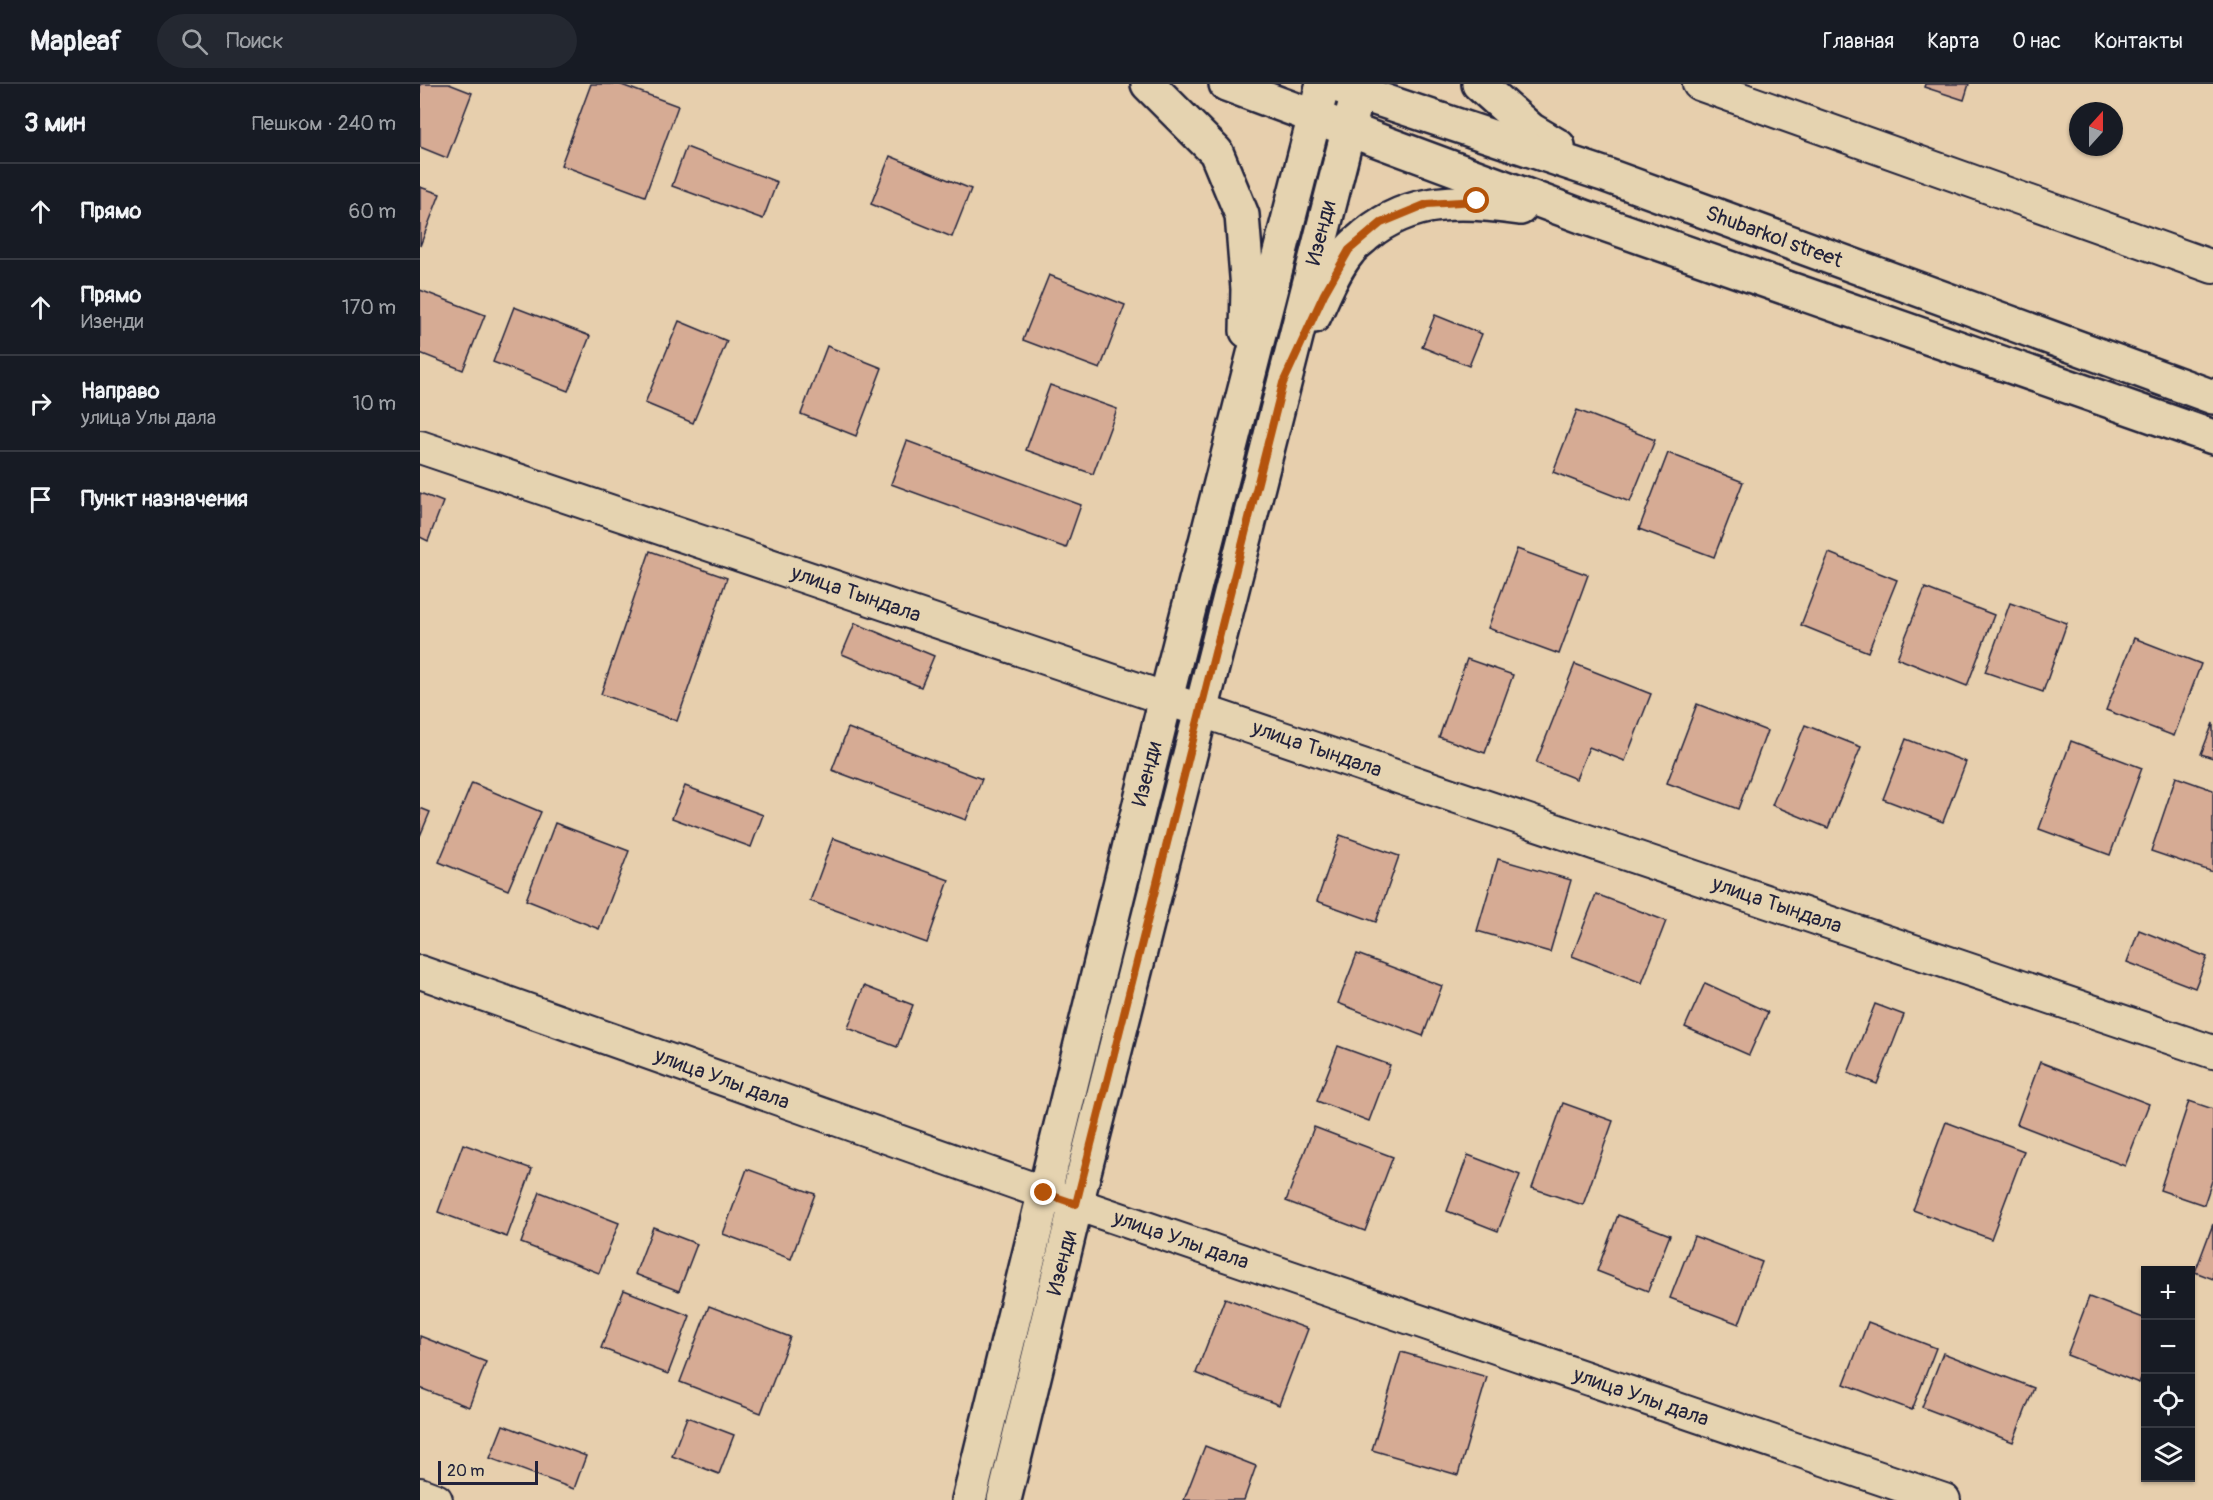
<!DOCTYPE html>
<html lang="ru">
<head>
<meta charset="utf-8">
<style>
  body { margin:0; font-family:Pangolin,sans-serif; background:#242831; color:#f1f3f6 }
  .controls { position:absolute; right:18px; bottom:18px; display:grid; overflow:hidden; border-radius:0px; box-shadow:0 2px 4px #0004 }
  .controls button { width:54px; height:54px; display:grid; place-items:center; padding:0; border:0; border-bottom:2px solid #363941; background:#171b24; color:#f1f3f6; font:30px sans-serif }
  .compass { position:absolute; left:1649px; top:18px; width:54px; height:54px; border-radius:50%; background:#171b24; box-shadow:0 2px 4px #0004; rotate:21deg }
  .scale { position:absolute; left:18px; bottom:15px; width:100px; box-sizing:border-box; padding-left:6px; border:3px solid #22223b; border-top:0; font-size:16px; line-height:21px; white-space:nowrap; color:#22223b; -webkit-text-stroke:4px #e5d3b0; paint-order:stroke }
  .stop { position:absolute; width:18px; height:18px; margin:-14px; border:4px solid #b45309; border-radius:50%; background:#fff }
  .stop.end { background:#b45309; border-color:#fff; box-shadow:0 2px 6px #0008 }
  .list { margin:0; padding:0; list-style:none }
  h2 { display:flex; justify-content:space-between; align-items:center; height:78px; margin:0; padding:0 24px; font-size:26px }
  h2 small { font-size:20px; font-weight:400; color:#9ea1a6 }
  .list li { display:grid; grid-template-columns:39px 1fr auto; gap:18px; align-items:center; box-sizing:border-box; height:96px; padding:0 24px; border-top:2px solid #363941 }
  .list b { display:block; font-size:22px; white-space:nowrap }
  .list p { margin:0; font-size:20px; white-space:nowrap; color:#9ea1a6 }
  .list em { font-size:20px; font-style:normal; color:#9ea1a6 }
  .icon { flex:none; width:33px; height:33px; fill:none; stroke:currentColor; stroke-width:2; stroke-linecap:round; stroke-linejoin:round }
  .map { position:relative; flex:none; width:1793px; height:1416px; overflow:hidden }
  header { display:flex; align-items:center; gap:36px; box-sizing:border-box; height:84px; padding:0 30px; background:#171b24; border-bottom:2px solid #363941 }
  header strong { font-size:28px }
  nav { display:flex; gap:33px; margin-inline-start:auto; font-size:21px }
  .search { width:420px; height:54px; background:#242831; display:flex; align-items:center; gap:15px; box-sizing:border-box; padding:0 21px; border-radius:33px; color:#9ea1a6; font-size:22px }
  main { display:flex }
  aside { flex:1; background:#171b24 }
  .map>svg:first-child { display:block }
  .building { fill:#d6ab94; stroke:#22223b; stroke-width:1.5 }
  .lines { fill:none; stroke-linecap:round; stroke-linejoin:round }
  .minor-casing { stroke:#22223b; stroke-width:36 }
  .tertiary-casing { stroke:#22223b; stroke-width:38 }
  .minor { stroke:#e5d3b0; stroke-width:32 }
  .tertiary { stroke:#e5d3b0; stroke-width:33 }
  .route { stroke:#b45309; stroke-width:8 }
  .labels { text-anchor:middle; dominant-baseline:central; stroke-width:4.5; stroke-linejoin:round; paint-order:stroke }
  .street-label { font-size:21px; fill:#22223b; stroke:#e5d3b0 }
</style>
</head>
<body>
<header>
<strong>Mapleaf</strong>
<div class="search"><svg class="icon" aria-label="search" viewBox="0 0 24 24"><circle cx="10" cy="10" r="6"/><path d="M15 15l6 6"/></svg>Поиск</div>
<nav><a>Главная</a><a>Карта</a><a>О нас</a><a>Контакты</a></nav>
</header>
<main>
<aside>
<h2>3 мин<small>Пешком · 240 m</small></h2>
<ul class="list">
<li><svg class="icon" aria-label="ahead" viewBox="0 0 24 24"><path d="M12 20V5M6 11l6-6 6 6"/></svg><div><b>Прямо</b></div><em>60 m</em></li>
<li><svg class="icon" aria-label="ahead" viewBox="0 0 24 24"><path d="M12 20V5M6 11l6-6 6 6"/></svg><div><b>Прямо</b><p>Изенди</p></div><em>170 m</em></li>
<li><svg class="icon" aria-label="right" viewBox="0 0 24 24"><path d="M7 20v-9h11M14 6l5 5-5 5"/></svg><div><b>Направо</b><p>улица Улы дала</p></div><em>10 m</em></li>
<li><svg class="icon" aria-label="arrive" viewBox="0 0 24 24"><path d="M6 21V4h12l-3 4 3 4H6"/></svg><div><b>Пункт назначения</b></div></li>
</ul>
</aside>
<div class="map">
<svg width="1793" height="1416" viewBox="0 0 1793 1416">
  <rect width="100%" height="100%" fill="#e7cfad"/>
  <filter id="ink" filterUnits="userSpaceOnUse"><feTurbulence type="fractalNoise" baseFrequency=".0167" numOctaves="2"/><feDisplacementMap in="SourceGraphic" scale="12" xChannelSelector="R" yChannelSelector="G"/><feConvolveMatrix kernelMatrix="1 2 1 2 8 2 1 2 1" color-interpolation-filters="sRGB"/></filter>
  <g filter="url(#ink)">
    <g class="building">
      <polygon points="0,0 29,0 52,9 27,74 0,63"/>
      <polygon points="171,0 199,0 258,22 225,112 141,81"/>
      <polygon points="1505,0 1549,0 1544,16 1504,3"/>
      <polygon points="266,63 357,98 343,135 252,102"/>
      <polygon points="470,72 551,105 532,153 451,120"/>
      <polygon points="0,103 20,110 0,162"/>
      <polygon points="629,191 705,221 680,285 603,256"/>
      <polygon points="0,206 65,231 43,286 0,269"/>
      <polygon points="94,223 170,252 148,307 73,278"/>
      <polygon points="1015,231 1062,250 1049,282 1002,263"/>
      <polygon points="259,237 307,257 273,339 225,319"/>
      <polygon points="407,262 462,284 436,352 381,330"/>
      <polygon points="630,301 697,325 673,390 606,366"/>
      <polygon points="1157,326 1235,356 1210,418 1133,388"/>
      <polygon points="487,357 661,421 646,464 471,400"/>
      <polygon points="1248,369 1323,398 1294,473 1219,445"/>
      <polygon points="0,409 23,418 8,457 0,453"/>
      <polygon points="1097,465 1168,491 1139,570 1068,544"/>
      <polygon points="230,467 307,494 257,637 181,610"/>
      <polygon points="1409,469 1477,496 1448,568 1381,541"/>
      <polygon points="1505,504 1574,531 1547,602 1477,574"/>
      <polygon points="1590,519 1647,539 1623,608 1565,588"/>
      <polygon points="435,539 514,572 501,603 422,570"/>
      <polygon points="1714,554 1781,580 1754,652 1686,626"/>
      <polygon points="1047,575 1093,591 1065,669 1019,653"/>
      <polygon points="1155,580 1231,610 1205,677 1169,663 1156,695 1116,679"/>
      <polygon points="1277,620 1347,647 1318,725 1247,699"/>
      <polygon points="1793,639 1793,674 1781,670"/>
      <polygon points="1385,641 1441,663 1408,744 1352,721"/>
      <polygon points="428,644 562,695 546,736 412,686"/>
      <polygon points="1486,655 1546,678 1523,738 1463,715"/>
      <polygon points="1651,657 1722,684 1690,771 1619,745"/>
      <polygon points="1756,693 1793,706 1793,788 1731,767"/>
      <polygon points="52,699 121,728 88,806 19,778"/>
      <polygon points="265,702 343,731 331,763 252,734"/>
      <polygon points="0,724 10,728 0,752"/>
      <polygon points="135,739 209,767 179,845 106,816"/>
      <polygon points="920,751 979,772 956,838 897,817"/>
      <polygon points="413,754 529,796 507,859 390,817"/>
      <polygon points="1078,775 1151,796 1130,868 1057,847"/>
      <polygon points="1176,810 1246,837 1222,899 1152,872"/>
      <polygon points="1719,846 1787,873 1775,904 1707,878"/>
      <polygon points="937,870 1022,902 1003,952 918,919"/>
      <polygon points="1285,899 1348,928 1329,971 1265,943"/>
      <polygon points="444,902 493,921 477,963 428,944"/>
      <polygon points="1455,920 1484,931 1457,1000 1428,989"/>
      <polygon points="918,962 970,981 949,1037 897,1017"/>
      <polygon points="1620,978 1729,1020 1705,1082 1597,1040"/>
      <polygon points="1769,1017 1793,1025 1793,1094 1784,1121 1740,1106"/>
      <polygon points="1143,1019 1193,1037 1163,1121 1112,1104"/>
      <polygon points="1526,1038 1604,1067 1571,1155 1493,1126"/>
      <polygon points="894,1043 973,1073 945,1147 866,1117"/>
      <polygon points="43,1060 112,1085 87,1153 18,1128"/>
      <polygon points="1048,1071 1100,1091 1078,1147 1027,1127"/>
      <polygon points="327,1085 395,1110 371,1175 303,1150"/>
      <polygon points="120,1108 199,1139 179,1189 101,1159"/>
      <polygon points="1198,1131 1250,1151 1228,1207 1177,1187"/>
      <polygon points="1793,1140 1793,1195 1775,1188"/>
      <polygon points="233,1143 277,1160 259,1207 215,1190"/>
      <polygon points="1274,1152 1342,1178 1319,1240 1250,1214"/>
      <polygon points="204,1206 270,1232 248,1290 181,1264"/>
      <polygon points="1669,1213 1726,1235 1726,1282 1719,1299 1647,1271"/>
      <polygon points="805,1214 888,1245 859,1321 776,1289"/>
      <polygon points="289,1222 370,1253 341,1329 260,1298"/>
      <polygon points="1448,1238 1516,1264 1492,1326 1424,1300"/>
      <polygon points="0,1252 66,1278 49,1323 0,1304"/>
      <polygon points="981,1268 1067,1293 1038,1391 952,1366"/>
      <polygon points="1523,1269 1614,1304 1593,1358 1502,1323"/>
      <polygon points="267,1333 314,1351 299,1390 252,1372"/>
      <polygon points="83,1341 166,1372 154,1405 70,1374"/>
      <polygon points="785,1362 836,1382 824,1416 764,1416"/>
    </g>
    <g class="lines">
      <defs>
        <g id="minor">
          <polyline points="1279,0 1793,183"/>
          <polyline points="0,363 1793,968"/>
          <polyline points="0,888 656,1120 1524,1416"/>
          <polyline points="0,1410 16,1416"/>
        </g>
        <g id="tertiary">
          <polyline points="728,0 796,68 822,131 828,205 827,247"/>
          <polyline points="806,0 1164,133 1793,353"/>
          <polyline points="1059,0 1111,46 1138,62"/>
          <polyline points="916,1 1183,90 1793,313"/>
          <path d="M894,232C904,211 914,185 929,167C933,161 941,156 946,151C992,113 1045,116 1100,124"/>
          <polyline points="549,1416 746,614 903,0"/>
          <polyline points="584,1416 656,1120 940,0"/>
        </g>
      </defs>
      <use href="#minor" class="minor-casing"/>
      <use href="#tertiary" class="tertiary-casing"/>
      <use href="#minor" class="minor"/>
      <use href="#tertiary" class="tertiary"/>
    </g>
  </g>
  <g class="lines" filter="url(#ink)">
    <polyline class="route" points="624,1109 656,1120 863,299 904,210 929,166 961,139 1007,120 1057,117"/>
  </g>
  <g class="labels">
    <g class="street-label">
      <text transform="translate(901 149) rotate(-76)">Изенди</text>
      <text transform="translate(1354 153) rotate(20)">Shubarkol street</text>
      <text transform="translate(436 510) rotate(19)">улица Тындала</text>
      <text transform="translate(897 665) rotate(19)">улица Тындала</text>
      <text transform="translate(727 690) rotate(-76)">Изенди</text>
      <text transform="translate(1357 821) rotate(19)">улица Тындала</text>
      <text transform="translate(302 995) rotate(20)">улица Улы дала</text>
      <text transform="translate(761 1156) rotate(19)">улица Улы дала</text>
      <text transform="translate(642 1179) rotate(-76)">Изенди</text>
      <text transform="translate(1221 1313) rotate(19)">улица Улы дала</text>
    </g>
  </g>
</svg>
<div class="controls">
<button>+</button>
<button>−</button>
<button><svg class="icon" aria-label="locate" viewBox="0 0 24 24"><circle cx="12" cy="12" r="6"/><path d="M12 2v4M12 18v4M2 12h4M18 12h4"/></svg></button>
<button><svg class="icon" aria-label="layers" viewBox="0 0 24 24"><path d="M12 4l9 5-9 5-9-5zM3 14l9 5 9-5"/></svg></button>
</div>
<svg class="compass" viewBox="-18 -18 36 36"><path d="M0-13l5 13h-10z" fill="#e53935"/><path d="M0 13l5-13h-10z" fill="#9ea1a6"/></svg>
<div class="scale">20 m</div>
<div class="stop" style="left:1057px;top:117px"></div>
<div class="stop end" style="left:624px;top:1109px"></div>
</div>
</main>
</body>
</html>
